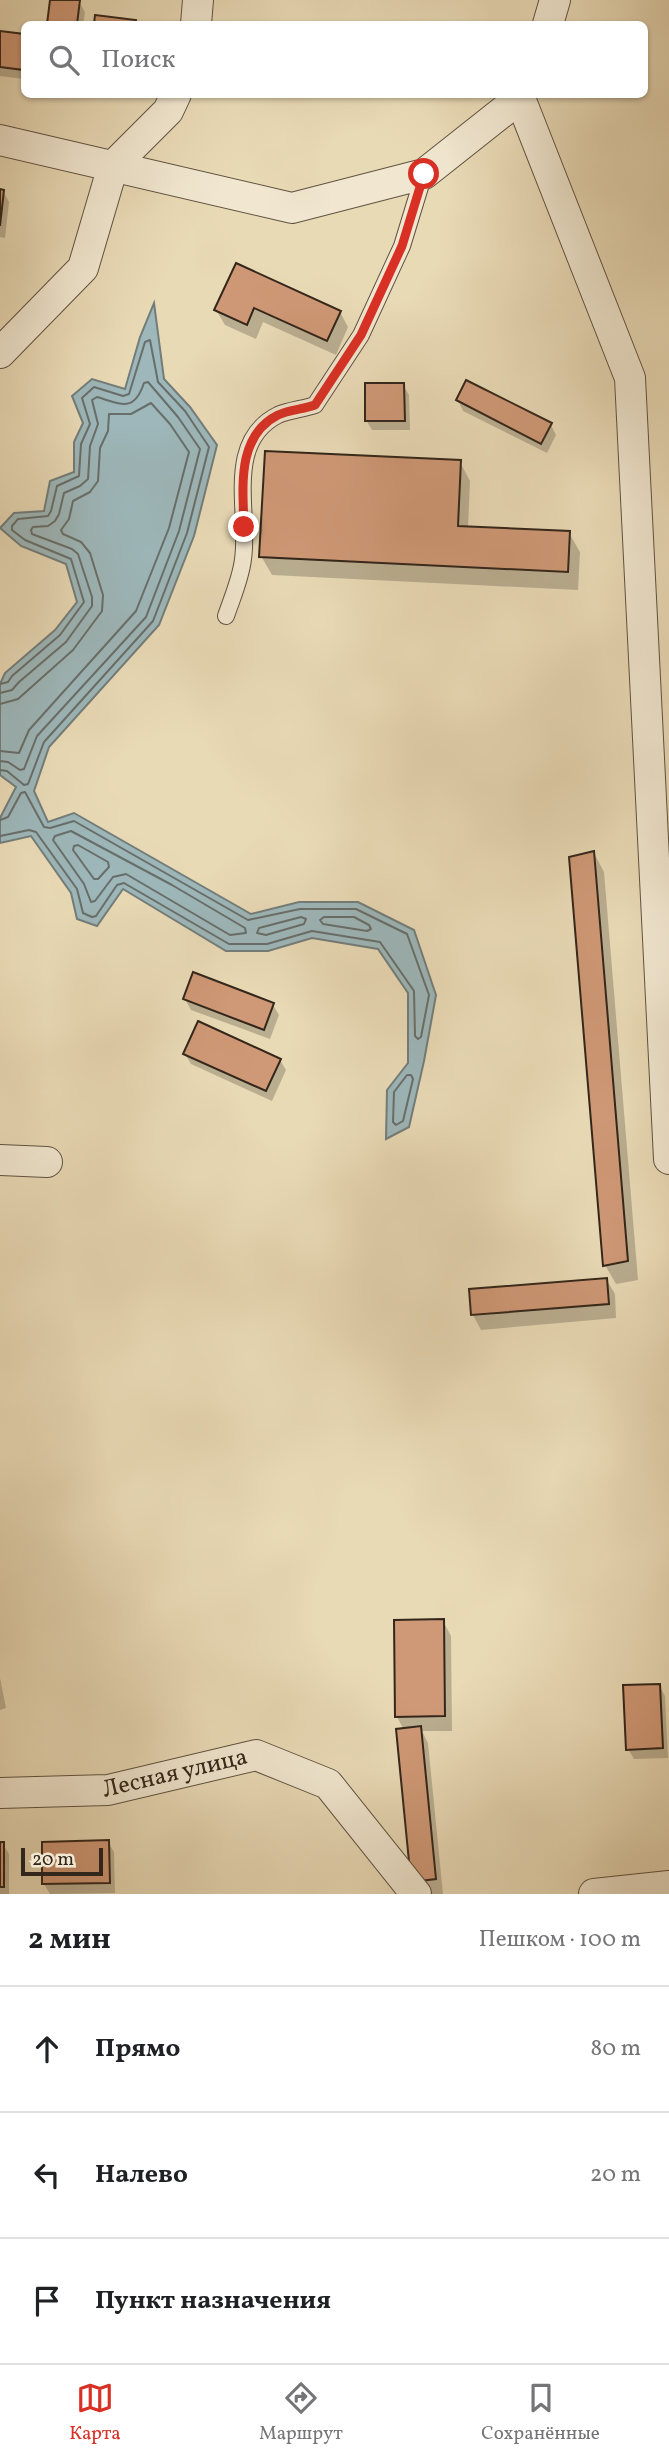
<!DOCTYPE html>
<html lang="ru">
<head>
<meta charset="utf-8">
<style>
  body { margin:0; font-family:Vollkorn,serif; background:#f2f2f2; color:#202124 }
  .scale { position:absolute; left:21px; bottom:18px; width:82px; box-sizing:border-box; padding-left:7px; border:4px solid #33261a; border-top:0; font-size:19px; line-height:24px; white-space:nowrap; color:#33261a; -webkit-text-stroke:5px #f1e7d0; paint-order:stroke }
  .stop { position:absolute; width:21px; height:21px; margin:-16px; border:5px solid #d93025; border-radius:50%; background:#fff }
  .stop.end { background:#d93025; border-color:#fff; box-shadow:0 2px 7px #0008 }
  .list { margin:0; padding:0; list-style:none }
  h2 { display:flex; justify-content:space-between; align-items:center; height:91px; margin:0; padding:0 28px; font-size:30px }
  h2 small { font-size:23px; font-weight:400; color:#757577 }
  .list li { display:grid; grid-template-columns:46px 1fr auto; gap:21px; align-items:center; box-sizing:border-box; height:126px; padding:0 28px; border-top:2px solid #e0e0e0 }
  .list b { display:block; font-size:26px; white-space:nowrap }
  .list em { font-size:23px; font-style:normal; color:#757577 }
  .icon { flex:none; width:38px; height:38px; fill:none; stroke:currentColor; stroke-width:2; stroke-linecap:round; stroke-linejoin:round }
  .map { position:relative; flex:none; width:669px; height:1894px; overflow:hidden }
  .search { position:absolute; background:#fff; box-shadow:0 2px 5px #0004; left:21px; right:21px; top:21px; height:77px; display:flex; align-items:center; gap:18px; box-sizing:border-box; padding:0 24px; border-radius:10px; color:#757577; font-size:26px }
  .sheet { height:469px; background:#fff }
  nav { display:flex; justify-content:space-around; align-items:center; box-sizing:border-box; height:98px; border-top:2px solid #e0e0e0; background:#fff; font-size:19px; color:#757577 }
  nav a { display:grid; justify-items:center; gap:4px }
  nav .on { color:#d93025 }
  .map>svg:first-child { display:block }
  .water { fill:#9db7ba; stroke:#737d7a; stroke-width:2 }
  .shadow { fill:#0003 }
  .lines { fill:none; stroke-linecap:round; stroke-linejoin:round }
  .shore { stroke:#686e6a; stroke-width:2 }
  .building { fill:#cf9876; stroke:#33261a; stroke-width:2 }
  .service-casing { stroke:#605341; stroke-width:18 }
  .minor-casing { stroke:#605341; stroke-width:32 }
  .service { stroke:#f1e7d0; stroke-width:16 }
  .minor { stroke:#f1e7d0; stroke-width:30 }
  .route { stroke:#d93025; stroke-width:9 }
  .labels { text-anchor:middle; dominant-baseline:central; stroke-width:5; stroke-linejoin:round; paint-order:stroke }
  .street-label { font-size:24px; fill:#33261a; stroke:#f1e7d0 }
</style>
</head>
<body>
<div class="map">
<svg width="669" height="1894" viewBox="0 0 669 1894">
  <rect width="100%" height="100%" fill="#e9dab6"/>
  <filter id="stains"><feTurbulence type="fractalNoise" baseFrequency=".00286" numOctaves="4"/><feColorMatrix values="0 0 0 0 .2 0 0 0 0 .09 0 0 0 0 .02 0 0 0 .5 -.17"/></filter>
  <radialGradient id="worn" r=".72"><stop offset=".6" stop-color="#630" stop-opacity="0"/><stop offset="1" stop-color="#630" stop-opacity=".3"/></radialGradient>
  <polygon class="water" points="154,303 164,379 190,407 217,445 194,536 159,625 49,747 34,791 48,822 74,813 251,914 299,902 358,902 414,930 436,995 424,1061 409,1127 386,1139 387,1090 408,1063 408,993 378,949 312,938 268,951 226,951 123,889 97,926 77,919 71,893 31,836 0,843 0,818 16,787 0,775 0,684 5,673 55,630 77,602 66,564 21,546 0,528 14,513 44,511 50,481 74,472 74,442 83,423 72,396 92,379 125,389 140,337"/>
  <g class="shadow">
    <polygon points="51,0 79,2 85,12 83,24 49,24"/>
    <polygon points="0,33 24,36 24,79 0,76"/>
    <polygon points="0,191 3,191 9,202 5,238 0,237"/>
    <polygon points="236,266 340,312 348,327 336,355 263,322 256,339 225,325 216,310"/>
    <polygon points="403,385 409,395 410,430 372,430 366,420"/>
    <polygon points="458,400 551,425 556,435 547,453 463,411"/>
    <polygon points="460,462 470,481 468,528 569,533 580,552 578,590 272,575 261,556"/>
    <polygon points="594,853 604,872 638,1280 616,1284 605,1265"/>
    <polygon points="185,999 273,1005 279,1015 270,1039 191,1010"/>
    <polygon points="185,1054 280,1060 286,1070 272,1101 191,1064"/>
    <polygon points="606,1279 615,1294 616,1318 481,1330 473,1315"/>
    <polygon points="443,1621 451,1636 452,1731 422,1731 428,1743 443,1894 420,1894 404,1730 397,1717"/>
    <polygon points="0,1678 6,1708 0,1710"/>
    <polygon points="659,1685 665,1696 668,1758 634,1759 628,1749"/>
    <polygon points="108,1842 114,1852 115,1893 50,1894 44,1884"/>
    <polygon points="0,1844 3,1844 9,1854 9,1894 0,1894"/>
  </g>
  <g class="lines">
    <g class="shore">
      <polyline points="0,684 8,682 12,676 60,635 84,602 71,559 25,540 12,530 12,526 18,519 48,516 51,511 57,486 79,476 81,444 90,424 82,398 94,387 123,396 129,394 145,342 150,340 158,382 185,411 209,447 187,533 153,621 44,742 28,784 24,785 7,771 0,770"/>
      <path d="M0,693L12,690L19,682L66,642L92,606V597L78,554L72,549L32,534L31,530L33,527L48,526L55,521L59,514L64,493L80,486L88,479L90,446L98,424L92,400L97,397C121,404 134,413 144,383L148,382L178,417L200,449L179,531L146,617L37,736L24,769L20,770L8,762L0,761"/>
      <polyline points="0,704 18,699 73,650 102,611 103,595 90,553 81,542 63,534 61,530 69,519 73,501 90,492 98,481 100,448 108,431 109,414 131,414 151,403 170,424 189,452 169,528 136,611 29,730 19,753 0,751"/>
      <polyline points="0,820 8,817 21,793 25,792 44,827 50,828 74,821 248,920 300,909 356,909 407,934 429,995 421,1037 418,1039 415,1036 414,991 380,942 312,931 267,944 229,944 124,883 117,885 96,916 92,917 83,913 77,889 36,832 29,830 0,836"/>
      <polygon points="71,831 172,885 245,928 246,933 230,935 126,874 113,877 95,901 91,902 84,884 53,840 55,836"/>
      <polygon points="74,846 78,845 108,862 109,867 98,879 94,879 73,850"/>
      <polygon points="301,917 306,919 304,924 266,935 257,933 259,928"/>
      <polygon points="324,917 354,917 369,925 371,929 367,931 323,924 320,920"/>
      <polygon points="407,1075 411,1075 413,1079 403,1121 396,1125 393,1122 394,1092"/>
    </g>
  </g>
  <g class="building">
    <polygon points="50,0 80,0 77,24 47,24"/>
    <polygon points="95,15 136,20 135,24 94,24"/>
    <polygon points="0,31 24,34 24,70 0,67"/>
    <polygon points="0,189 4,190 0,226"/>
    <polygon points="236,263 341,311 327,341 254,308 247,325 214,310"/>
    <polygon points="466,380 552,423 541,444 456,400"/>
    <polygon points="365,383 404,383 405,421 365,421"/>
    <polygon points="265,451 461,460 458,526 570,531 568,572 259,557"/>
    <polygon points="594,851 628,1261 603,1266 569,857"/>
    <polygon points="193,972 274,1003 264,1030 183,999"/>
    <polygon points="198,1021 281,1059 266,1091 183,1054"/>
    <polygon points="607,1278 609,1304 471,1315 469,1289"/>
    <polygon points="444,1619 445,1716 395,1717 394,1620"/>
    <polygon points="660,1684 663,1748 626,1750 623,1685"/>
    <polygon points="421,1726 436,1879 411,1882 396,1729"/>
    <polygon points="109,1840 110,1883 42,1884 42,1842"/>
    <rect x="0" y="1842" width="4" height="45"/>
  </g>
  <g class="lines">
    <defs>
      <path id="service" d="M226,616C232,598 241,578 243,559C250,513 224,442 278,415C289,410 304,409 315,405L361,335L402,246L424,174"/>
      <g id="minor">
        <polyline points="196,24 198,0"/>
        <polyline points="548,24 555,0"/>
        <polyline points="520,98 630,378 669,1159"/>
        <polyline points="0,140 292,208 424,174 520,98 521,94"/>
        <polyline points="0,353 83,268 113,166 168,111 176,94"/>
        <polyline points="0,1160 47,1162"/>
        <path id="s1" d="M0,1793L108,1790L256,1755L328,1784L416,1894"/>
        <polyline points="594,1894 669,1886"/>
      </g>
    </defs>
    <use href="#service" class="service-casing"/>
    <use href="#minor" class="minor-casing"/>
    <use href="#service" class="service"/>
    <use href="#minor" class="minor"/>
  </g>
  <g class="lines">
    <path class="route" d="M244,527C243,488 236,436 278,415C289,410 304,409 315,405L361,335L402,246L424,174"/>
  </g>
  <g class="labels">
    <g class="street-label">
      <text stroke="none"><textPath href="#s1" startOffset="177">Лесная улица</textPath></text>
    </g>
  </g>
  <rect width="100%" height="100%" filter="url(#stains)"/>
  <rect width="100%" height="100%" fill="url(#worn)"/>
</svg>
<div class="scale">20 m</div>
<div class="stop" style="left:424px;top:174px"></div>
<div class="stop end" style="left:244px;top:527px"></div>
<div class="search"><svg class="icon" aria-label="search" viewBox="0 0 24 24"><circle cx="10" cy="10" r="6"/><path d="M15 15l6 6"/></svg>Поиск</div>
</div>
<section class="sheet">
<h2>2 мин<small>Пешком · 100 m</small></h2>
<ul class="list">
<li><svg class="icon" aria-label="ahead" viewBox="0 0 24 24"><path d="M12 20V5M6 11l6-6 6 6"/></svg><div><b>Прямо</b></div><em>80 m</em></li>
<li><svg class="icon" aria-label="left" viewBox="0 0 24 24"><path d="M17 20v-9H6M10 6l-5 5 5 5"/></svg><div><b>Налево</b></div><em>20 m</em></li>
<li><svg class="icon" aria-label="arrive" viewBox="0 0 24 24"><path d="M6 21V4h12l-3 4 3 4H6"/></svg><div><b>Пункт назначения</b></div></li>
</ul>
</section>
<nav>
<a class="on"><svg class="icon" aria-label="map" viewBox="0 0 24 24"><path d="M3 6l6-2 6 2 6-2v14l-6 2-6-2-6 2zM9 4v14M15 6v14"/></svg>Карта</a>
<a><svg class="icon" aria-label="directions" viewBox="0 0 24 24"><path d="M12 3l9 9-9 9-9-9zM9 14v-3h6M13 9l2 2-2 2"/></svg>Маршрут</a>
<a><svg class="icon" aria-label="saved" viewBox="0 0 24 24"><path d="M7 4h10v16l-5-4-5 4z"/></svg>Сохранённые</a>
</nav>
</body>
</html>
